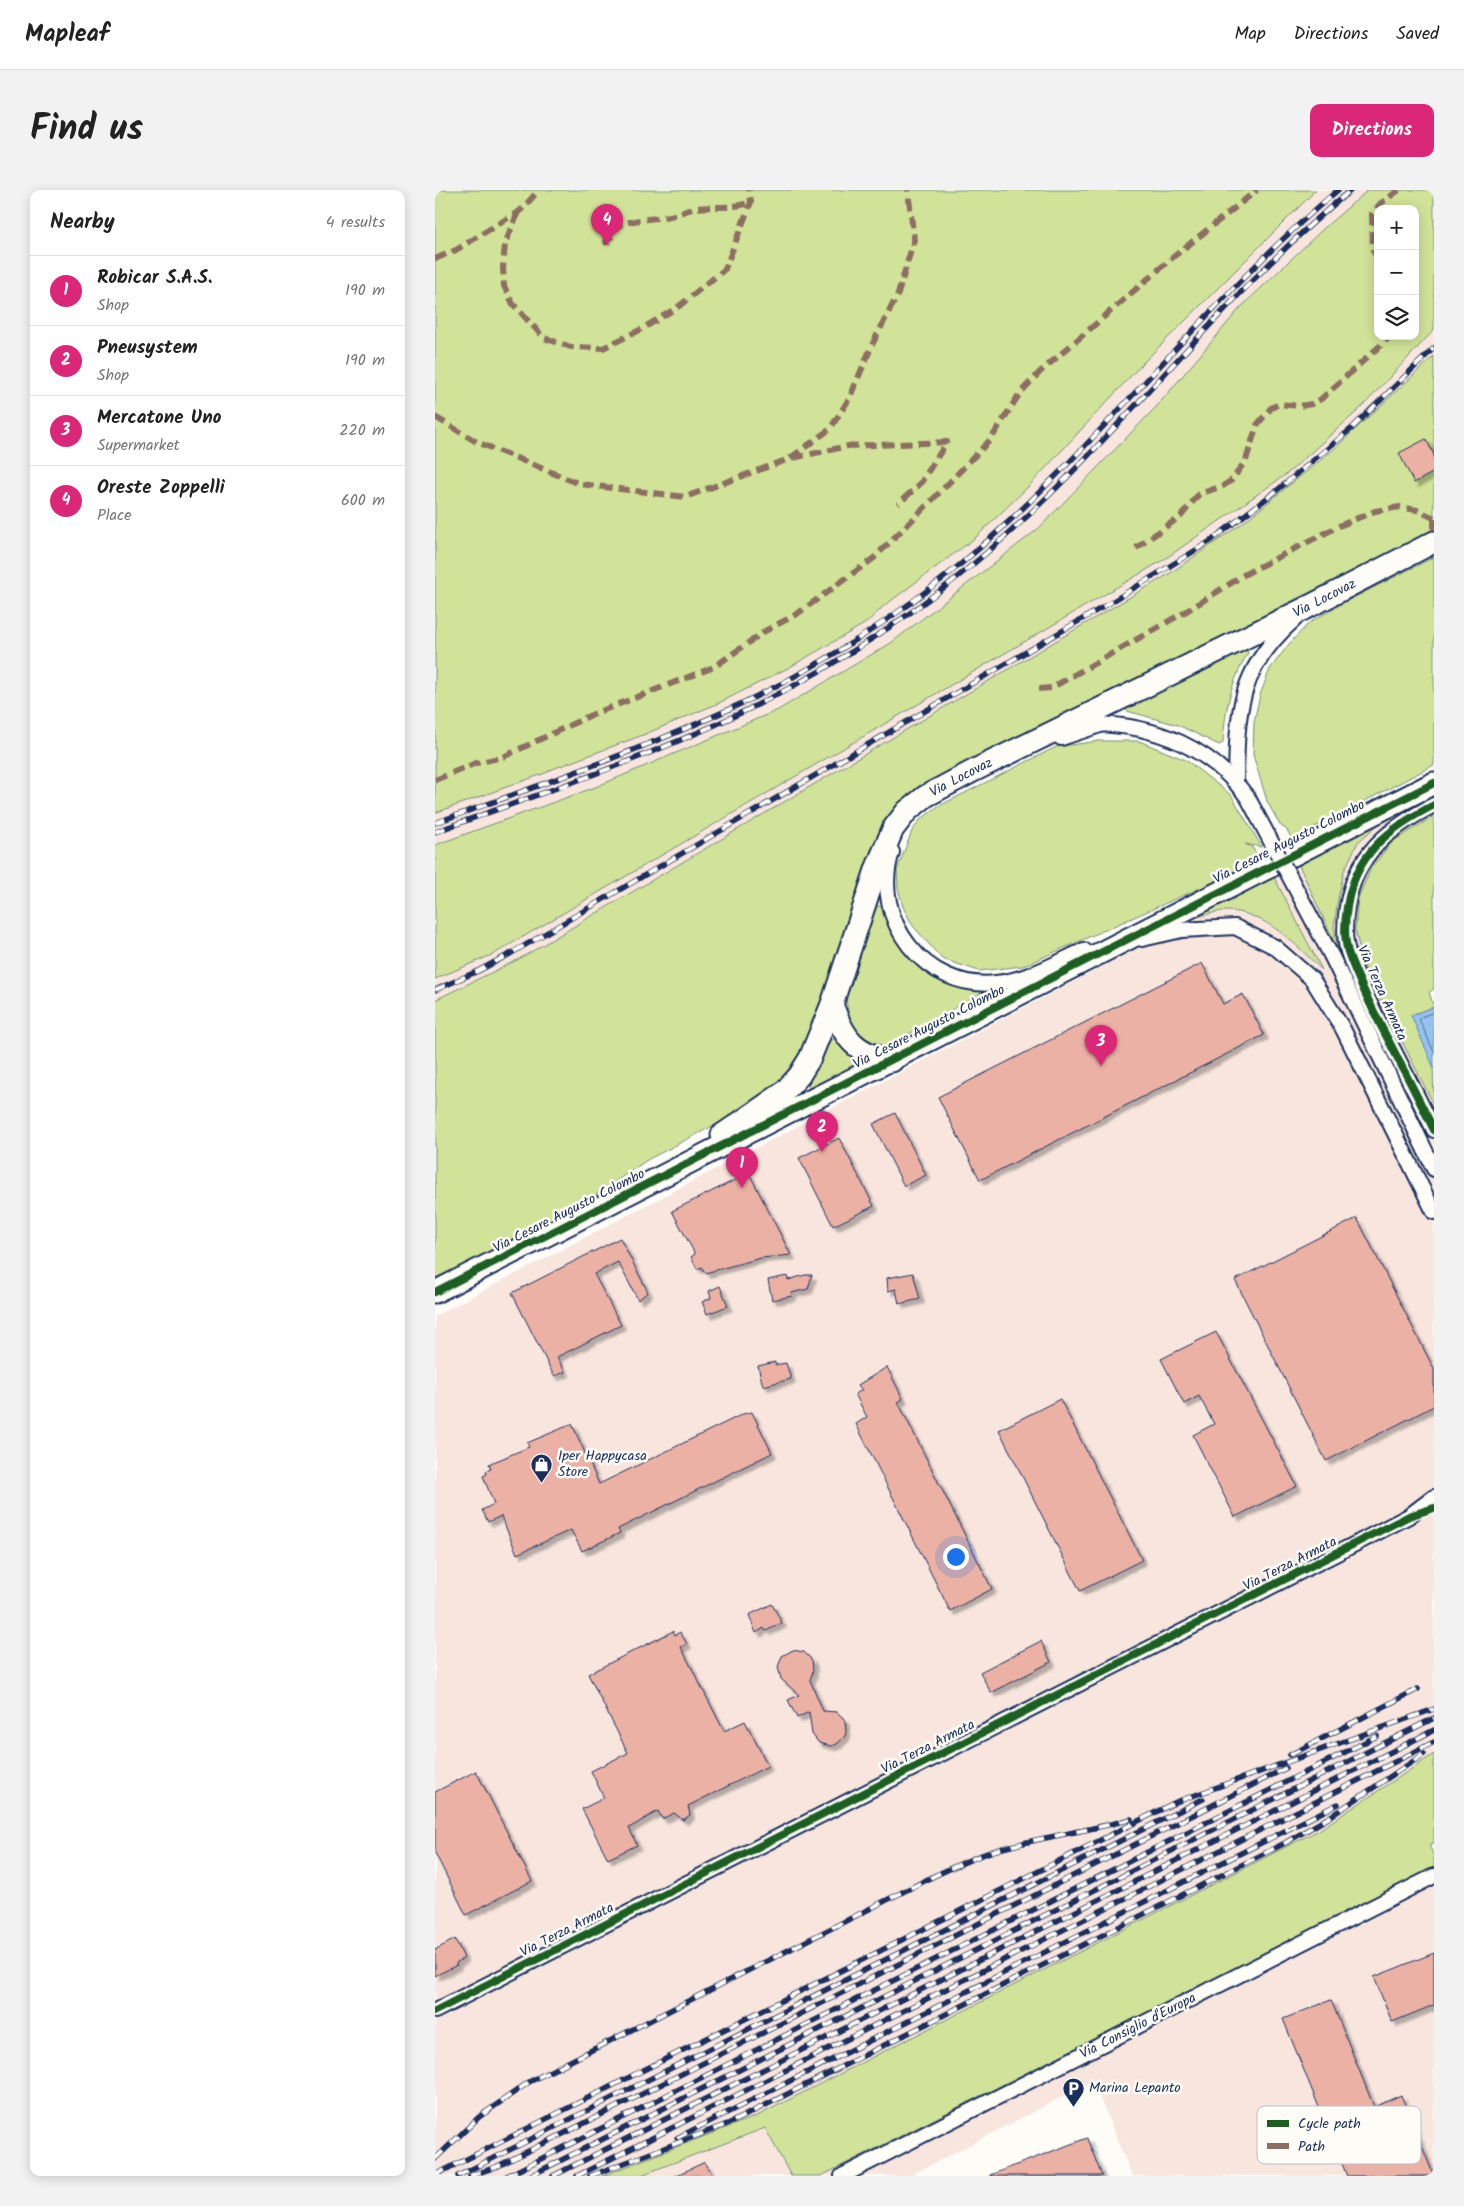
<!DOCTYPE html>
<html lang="en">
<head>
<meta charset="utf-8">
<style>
  body { margin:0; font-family:Kalam,sans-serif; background:#f2f2f2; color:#222 }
  .controls { position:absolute; right:15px; top:15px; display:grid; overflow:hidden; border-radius:10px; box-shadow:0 2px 12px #0003 }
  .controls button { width:45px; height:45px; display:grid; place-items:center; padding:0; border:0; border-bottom:1px solid #e0e0e0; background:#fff; color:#222; font:25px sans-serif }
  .you { position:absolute; left:520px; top:1366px; width:18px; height:18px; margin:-12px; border:4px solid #fff; border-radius:50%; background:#1a73e8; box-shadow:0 0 0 8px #1a73e833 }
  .badge { display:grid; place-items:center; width:32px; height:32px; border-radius:50%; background:#db2777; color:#fff; font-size:16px; font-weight:700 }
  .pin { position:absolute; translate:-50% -41px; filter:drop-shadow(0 1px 2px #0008) }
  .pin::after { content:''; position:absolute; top:26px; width:18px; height:15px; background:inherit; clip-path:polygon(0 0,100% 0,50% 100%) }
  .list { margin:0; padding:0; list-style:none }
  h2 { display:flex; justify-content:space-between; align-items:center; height:65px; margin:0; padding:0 20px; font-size:21px }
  h2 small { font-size:16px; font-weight:400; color:#767676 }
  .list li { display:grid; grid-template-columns:32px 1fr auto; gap:15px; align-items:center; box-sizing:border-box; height:70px; padding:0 20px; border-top:1px solid #e0e0e0 }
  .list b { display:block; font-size:19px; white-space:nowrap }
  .list p { margin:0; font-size:16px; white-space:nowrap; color:#767676 }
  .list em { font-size:16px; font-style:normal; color:#767676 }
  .icon { flex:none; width:28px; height:28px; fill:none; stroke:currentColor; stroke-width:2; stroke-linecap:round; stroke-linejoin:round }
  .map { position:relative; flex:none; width:999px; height:1986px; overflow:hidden; border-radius:10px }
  header { display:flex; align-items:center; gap:30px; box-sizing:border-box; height:70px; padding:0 25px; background:#fff; border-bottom:1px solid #e0e0e0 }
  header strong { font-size:24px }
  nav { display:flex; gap:28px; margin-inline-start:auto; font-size:18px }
  .intro { display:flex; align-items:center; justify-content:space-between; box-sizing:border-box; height:120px; padding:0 30px }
  h1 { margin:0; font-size:35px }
  .button { padding:12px 22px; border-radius:10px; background:#db2777; color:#fff; font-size:18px; font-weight:700 }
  main { display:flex; gap:30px; padding:0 30px }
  aside { flex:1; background:#fff; border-radius:10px; box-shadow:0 2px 12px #0003 }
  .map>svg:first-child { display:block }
  .built { fill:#f8e6de }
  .green { fill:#d0e398; stroke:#76897b; fill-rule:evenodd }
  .water { fill:#96c2ef; stroke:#6587b5 }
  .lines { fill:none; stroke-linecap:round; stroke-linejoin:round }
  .shore { stroke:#4c6a98; stroke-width:1 }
  .building { fill:#ebb1a5; stroke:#1b2f5e; filter:url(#shadow) }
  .street-casing { stroke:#1b2f5e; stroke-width:18 }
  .primary-casing { stroke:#1b2f5e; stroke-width:25 }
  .street { stroke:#fdfcf7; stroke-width:14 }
  .primary { stroke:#fdfcf7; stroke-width:21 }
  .rail-casing { stroke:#1b2f5e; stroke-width:5.5 }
  .rail { stroke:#fdfcf7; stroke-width:4; stroke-dasharray:11; stroke-linecap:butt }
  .street-bridge-casing { stroke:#1b2f5e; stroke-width:18; stroke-linecap:butt }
  .street-bridge { stroke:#fdfcf7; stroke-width:14 }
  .quiet { stroke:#8d6e63; stroke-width:6; stroke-dasharray:12 6; stroke-linecap:butt }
  .cycleway-casing { stroke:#fdfcf7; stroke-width:11 }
  .cycleway { stroke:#1b5e20; stroke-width:8 }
  .labels { text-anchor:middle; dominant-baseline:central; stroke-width:5; stroke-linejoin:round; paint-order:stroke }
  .street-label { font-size:14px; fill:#1b2f5e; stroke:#fdfcf7 }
  .poi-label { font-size:14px; fill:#1b2f5e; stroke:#fdfcf7; text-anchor:start }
  .key { fill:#fdfcf7; stroke:#b9bec9; stroke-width:1 }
  .key-label { font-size:14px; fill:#1b2f5e }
</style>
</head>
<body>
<header>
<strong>Mapleaf</strong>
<nav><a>Map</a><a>Directions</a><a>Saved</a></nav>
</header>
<div class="intro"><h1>Find us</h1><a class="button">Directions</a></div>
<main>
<aside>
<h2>Nearby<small>4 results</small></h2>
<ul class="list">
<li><span class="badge">1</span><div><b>Robicar S.A.S.</b><p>Shop</p></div><em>190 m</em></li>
<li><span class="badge">2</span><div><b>Pneusystem</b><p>Shop</p></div><em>190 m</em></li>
<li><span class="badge">3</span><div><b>Mercatone Uno</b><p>Supermarket</p></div><em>220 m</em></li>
<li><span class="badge">4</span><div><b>Oreste Zoppelli</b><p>Place</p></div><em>600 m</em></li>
</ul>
</aside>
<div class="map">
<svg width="999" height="1986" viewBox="0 0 999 1986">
  <defs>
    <filter id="shadow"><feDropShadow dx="4.5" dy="4.5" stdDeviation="1" flood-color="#0004"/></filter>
  </defs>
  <rect width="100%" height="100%" fill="#fdfcf7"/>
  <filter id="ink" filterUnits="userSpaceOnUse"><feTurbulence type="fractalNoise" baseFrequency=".02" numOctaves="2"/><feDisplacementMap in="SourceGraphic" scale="10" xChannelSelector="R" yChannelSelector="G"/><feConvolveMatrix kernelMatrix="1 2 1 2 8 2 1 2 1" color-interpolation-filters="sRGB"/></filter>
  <g filter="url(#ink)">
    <g class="built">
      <polygon points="881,0 933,0 889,38 806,117 722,216 603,339 456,453 343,520 158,598 0,655 0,623 208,545 431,433 449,416 540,348 594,296 706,175"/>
      <polygon points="999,140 999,166 898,260 805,335 734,384 84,769 0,810 0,789 59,764 730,369 926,218"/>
      <polygon points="999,606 999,626 957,652 928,774 999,915 999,1564 884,1640 324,1925 167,1986 0,1986 0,1126 762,727 793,721 821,728 847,743 886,778 838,685 863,673 902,758 899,737 903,709 909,681 923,652 946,632"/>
      <polygon points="999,1678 999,1986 697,1986 658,1891 474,1986 386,1986"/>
      <polygon points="330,1938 356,1986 204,1986"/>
    </g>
    <g class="green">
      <polygon points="0,0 881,0 706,175 594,296 540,348 449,416 431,433 355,477 284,513 208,545 115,580 113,582 0,623"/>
      <path d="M933,0H999V140L926,218L853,283L730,369L59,764L0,789V655L158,598L343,520L456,453L603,339L722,216L806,117L889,38ZM943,19H980V146H943Z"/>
      <polygon points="999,166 999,340 519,581 454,628 436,660 386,813 365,862 337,903 303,923 212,970 140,1019 0,1090 0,810 84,769 734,384 805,335 898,260"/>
      <polygon points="999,367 999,575 857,649 852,640 845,635 832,611 818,565 819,532 825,505 835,479 854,454 874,433 910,412"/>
      <path d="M812,457L813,463C796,492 790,519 788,553L784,555L743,535L692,521L690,516Z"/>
      <polygon points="664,551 704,551 751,570 796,605 827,657 810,654 817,657 821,663 813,677 588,776 544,781 507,769 478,736 468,717 463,698 462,680 477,641 485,630 502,617 621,557"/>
      <polygon points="999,626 999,799 994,802 999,817 976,825 998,872 999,915 928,774 920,739 923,708 936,678 957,652"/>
      <polygon points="946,632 923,652 909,681 903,709 899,737 903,760 863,673"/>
      <path d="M838,685L887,780C861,755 831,722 792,721C783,721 771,725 762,727Z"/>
      <path d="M438,716H448C465,772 493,790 548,802L460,852L442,859L430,854L415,833L410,804Z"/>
      <polygon points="402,847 426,870 424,875 377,899 374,898 372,892 380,879 392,852"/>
      <polygon points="999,1564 999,1653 994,1655 999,1666 999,1678 386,1986 356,1986 330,1938 204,1986 167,1986 324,1925 884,1640"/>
    </g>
    <polygon class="water" points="999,817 999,878 976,825"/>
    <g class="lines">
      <polyline class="shore" points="999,822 986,827 984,829 999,862"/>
    </g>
    <g class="building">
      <polygon points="991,249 999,265 999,282 979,293 964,263"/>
      <polygon points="767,773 788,814 808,804 829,845 545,990 503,907"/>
      <polygon points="460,923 491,985 469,996 438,934"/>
      <polygon points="404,948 439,1016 398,1036 364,968"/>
      <polygon points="314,983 356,1065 326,1068 270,1083 267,1077 262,1079 256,1067 260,1064 237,1021"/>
      <polygon points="922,1028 999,1179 999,1216 891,1271 800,1090"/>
      <polygon points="185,1048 213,1102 203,1110 183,1072 159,1084 186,1135 122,1167 130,1182 119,1186 77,1103"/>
      <polygon points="478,1083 485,1109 464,1114 461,1099 453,1101 452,1088"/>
      <polygon points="370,1085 377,1085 373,1099 356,1103 357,1106 337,1110 333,1090 352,1086 353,1090"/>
      <polygon points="285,1096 293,1116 272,1124 267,1112 276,1108 274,1101"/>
      <polygon points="781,1142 862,1296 800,1327 758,1245 779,1234 764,1206 749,1214 726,1169"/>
      <polygon points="340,1172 340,1175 351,1173 356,1189 328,1196 323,1176"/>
      <polygon points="452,1177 468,1209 463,1212 557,1399 515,1421 421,1234 432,1227 420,1204 427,1200 423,1195"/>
      <polygon points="625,1209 707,1370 645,1401 564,1240"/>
      <polygon points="317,1222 337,1263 183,1339 185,1343 147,1361 136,1340 82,1364 66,1326 53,1332 47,1320 59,1314 48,1286 52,1284 51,1281 56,1279 54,1274 94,1257 92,1253 137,1234 164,1294 308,1224"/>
      <polygon points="337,1414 347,1433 331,1441 329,1438 321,1443 314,1425"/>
      <polygon points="238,1441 240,1445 245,1442 252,1454 246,1457 289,1541 310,1531 333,1576 253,1616 255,1625 248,1630 239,1623 227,1629 223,1621 194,1638 202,1655 173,1669 147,1619 169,1608 156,1581 193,1563 153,1484"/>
      <polygon points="606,1451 616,1472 556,1503 545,1482"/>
      <polygon points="358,1460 369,1462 377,1470 378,1481 375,1490 388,1521 402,1522 410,1530 411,1541 410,1546 402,1554 396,1556 384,1553 377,1544 374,1522 362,1528 353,1510 364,1505 346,1489 343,1477 347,1466"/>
      <polygon points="41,1581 97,1691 31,1725 0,1663 0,1602"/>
      <polygon points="20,1749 29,1768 21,1773 22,1775 0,1786 0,1760"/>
      <polygon points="999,1763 999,1815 957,1832 939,1787"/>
      <polygon points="896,1810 939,1917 966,1905 999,1986 912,1986 848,1829"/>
      <polygon points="652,1948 667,1986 555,1986 555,1985"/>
      <polygon points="270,1972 278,1986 240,1986"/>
    </g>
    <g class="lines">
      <defs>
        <g id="street">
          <path d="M660,534C721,535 776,558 813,608"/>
          <polyline points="626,548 668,534"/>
          <path d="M801,592C802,521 803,479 860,429"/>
          <path d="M999,615C954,638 920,664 912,717C910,730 909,749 913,762C922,788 935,814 947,838C965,872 982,906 999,940"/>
          <path d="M457,662C435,729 490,801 561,793C592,790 621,773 649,760"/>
          <polyline points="707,749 747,740 800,737 840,757 877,789 908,839 999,1022"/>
          <polyline points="897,767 999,979"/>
          <polyline points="0,1821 922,1353 974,1326 999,1307"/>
          <polyline points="407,1986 999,1686"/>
        </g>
        <g id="primary">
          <path d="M397,814C409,849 420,863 457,871"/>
          <path id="s1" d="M287,945L348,903L364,886L375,868L397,814L442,677L458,639L472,621L491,606L540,580L877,415L999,352"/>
          <polyline points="0,1102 999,593"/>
        </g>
      </defs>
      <use href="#street" class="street-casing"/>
      <use href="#primary" class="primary-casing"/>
      <use href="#street" class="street"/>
      <use href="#primary" class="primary"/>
      <defs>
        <g id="rail">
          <path d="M0,633C107,594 217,557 320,507C393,471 464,425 527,373C663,259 767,114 903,0"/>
          <path d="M0,642C109,602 220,566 324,514C407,472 486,420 556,359C684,248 784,108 916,0"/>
          <polyline points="0,800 43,781 75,764 673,414 774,352 840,302 916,239 999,158"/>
          <polyline points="855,1565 983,1499"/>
          <polyline points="242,1948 903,1614"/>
          <path d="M0,1969L44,1927L94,1892L501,1685C527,1673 552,1661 580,1655C618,1645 657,1640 696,1629"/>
          <polyline points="0,1985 741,1612 999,1519"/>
          <polyline points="23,1986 768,1609"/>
          <polyline points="35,1986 61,1977 132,1942 851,1578"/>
          <polyline points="72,1986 942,1546"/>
          <polyline points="95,1986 999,1528"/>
          <polyline points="118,1986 999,1540"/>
          <polyline points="142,1986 999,1552"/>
          <polyline points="155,1986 295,1933 850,1653 893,1628 989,1564"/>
        </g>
      </defs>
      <use href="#rail" class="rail-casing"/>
      <use href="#rail" class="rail"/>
      <defs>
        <polyline id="street-bridge" points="813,608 897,767"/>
      </defs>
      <use href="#street-bridge" class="street-bridge-casing"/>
      <use href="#street-bridge" class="street-bridge"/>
      <g class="quiet">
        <polyline points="83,22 70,54 68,77 69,96 78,114 109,148 136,157 168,158 205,140 243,117 290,79 316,12 314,0"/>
        <path d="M172,55L171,49L176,47L178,39C195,28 216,30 235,26C244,24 252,20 261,18C280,16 298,19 316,12"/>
        <polyline points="0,69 21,60 86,20 104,0"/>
        <polyline points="943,70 938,60 937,24 945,14 964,0"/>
        <polyline points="0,227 42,252 145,294 250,307 354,269 395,239 414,209 438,153 463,104 479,50 473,0"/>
        <polyline points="358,268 413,256 512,252 485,294 463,314"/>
        <polyline points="999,328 999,340"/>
        <polyline points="701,358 746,326 764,304 788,296 797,290 811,270 822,235 836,218 844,214 864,216 877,214 886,209 956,146"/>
        <polyline points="604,499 616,498 750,422 812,383 904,336 940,321 965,317 982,320 999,328"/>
        <polyline points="0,590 41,573 68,567 156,525 279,477 330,441 362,424 439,368 503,304 556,249 585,203 605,182 737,68 822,0"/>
      </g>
      <defs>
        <g id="cycleway">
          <path d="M999,615C954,638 920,664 912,717C910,730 909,749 913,762C922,788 935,814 947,838C965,872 982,906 999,940"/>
          <polyline points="0,1102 999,593"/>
          <polyline points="0,1821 974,1326 999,1318"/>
        </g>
      </defs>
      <use href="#cycleway" class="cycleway-casing"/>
      <use href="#cycleway" class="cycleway"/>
    </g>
  </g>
  <defs>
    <symbol id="shop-pin" viewBox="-11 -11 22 30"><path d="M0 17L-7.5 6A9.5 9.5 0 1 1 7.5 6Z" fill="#1b2f5e" stroke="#fdfcf7"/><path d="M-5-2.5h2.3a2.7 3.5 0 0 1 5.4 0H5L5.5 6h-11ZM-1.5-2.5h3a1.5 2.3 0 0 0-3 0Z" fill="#fff"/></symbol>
    <symbol id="parking-pin" viewBox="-11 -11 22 30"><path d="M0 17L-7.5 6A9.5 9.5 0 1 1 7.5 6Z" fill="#1b2f5e" stroke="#fdfcf7"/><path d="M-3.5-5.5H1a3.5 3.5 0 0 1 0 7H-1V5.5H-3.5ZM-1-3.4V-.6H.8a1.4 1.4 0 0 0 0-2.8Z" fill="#fff"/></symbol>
  </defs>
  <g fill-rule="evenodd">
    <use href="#shop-pin" x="94" y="1262" width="25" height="34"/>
    <use href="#parking-pin" x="626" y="1886" width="25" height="34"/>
  </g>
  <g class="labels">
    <g class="street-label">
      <text stroke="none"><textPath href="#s1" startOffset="854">Via Locovaz</textPath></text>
      <text stroke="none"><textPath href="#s1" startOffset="449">Via Locovaz</textPath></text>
      <text transform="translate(854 652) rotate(-27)">Via Cesare Augusto Colombo</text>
      <text transform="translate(947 803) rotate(66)">Via Terza Armata</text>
      <text transform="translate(494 837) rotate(-27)">Via Cesare Augusto Colombo</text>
      <text transform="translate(134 1021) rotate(-27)">Via Cesare Augusto Colombo</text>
      <text transform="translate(855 1374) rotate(-27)">Via Terza Armata</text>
      <text transform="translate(493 1557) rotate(-27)">Via Terza Armata</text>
      <text transform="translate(132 1740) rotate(-27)">Via Terza Armata</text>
      <text transform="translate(703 1836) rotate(-27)">Via Consiglio d'Europa</text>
    </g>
    <g class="poi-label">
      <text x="123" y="1266">Iper Happycasa<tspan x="123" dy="16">Store</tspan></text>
      <text x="654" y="1898">Marina Lepanto</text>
    </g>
  </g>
  <rect x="822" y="1916" width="164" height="58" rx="8" class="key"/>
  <rect x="832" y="1930" width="22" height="7" fill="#1b5e20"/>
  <rect x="832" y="1953" width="22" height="6" fill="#8d6e63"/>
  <g class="key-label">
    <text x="863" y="1938">Cycle path</text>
    <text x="863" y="1961">Path</text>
  </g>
</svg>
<div class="controls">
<button>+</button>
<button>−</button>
<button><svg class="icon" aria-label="layers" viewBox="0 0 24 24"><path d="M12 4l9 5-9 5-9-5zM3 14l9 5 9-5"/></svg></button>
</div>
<div class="you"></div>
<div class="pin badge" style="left:307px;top:998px">1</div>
<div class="pin badge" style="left:387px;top:962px">2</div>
<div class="pin badge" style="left:666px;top:876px">3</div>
<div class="pin badge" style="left:172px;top:55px">4</div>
</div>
</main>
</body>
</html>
